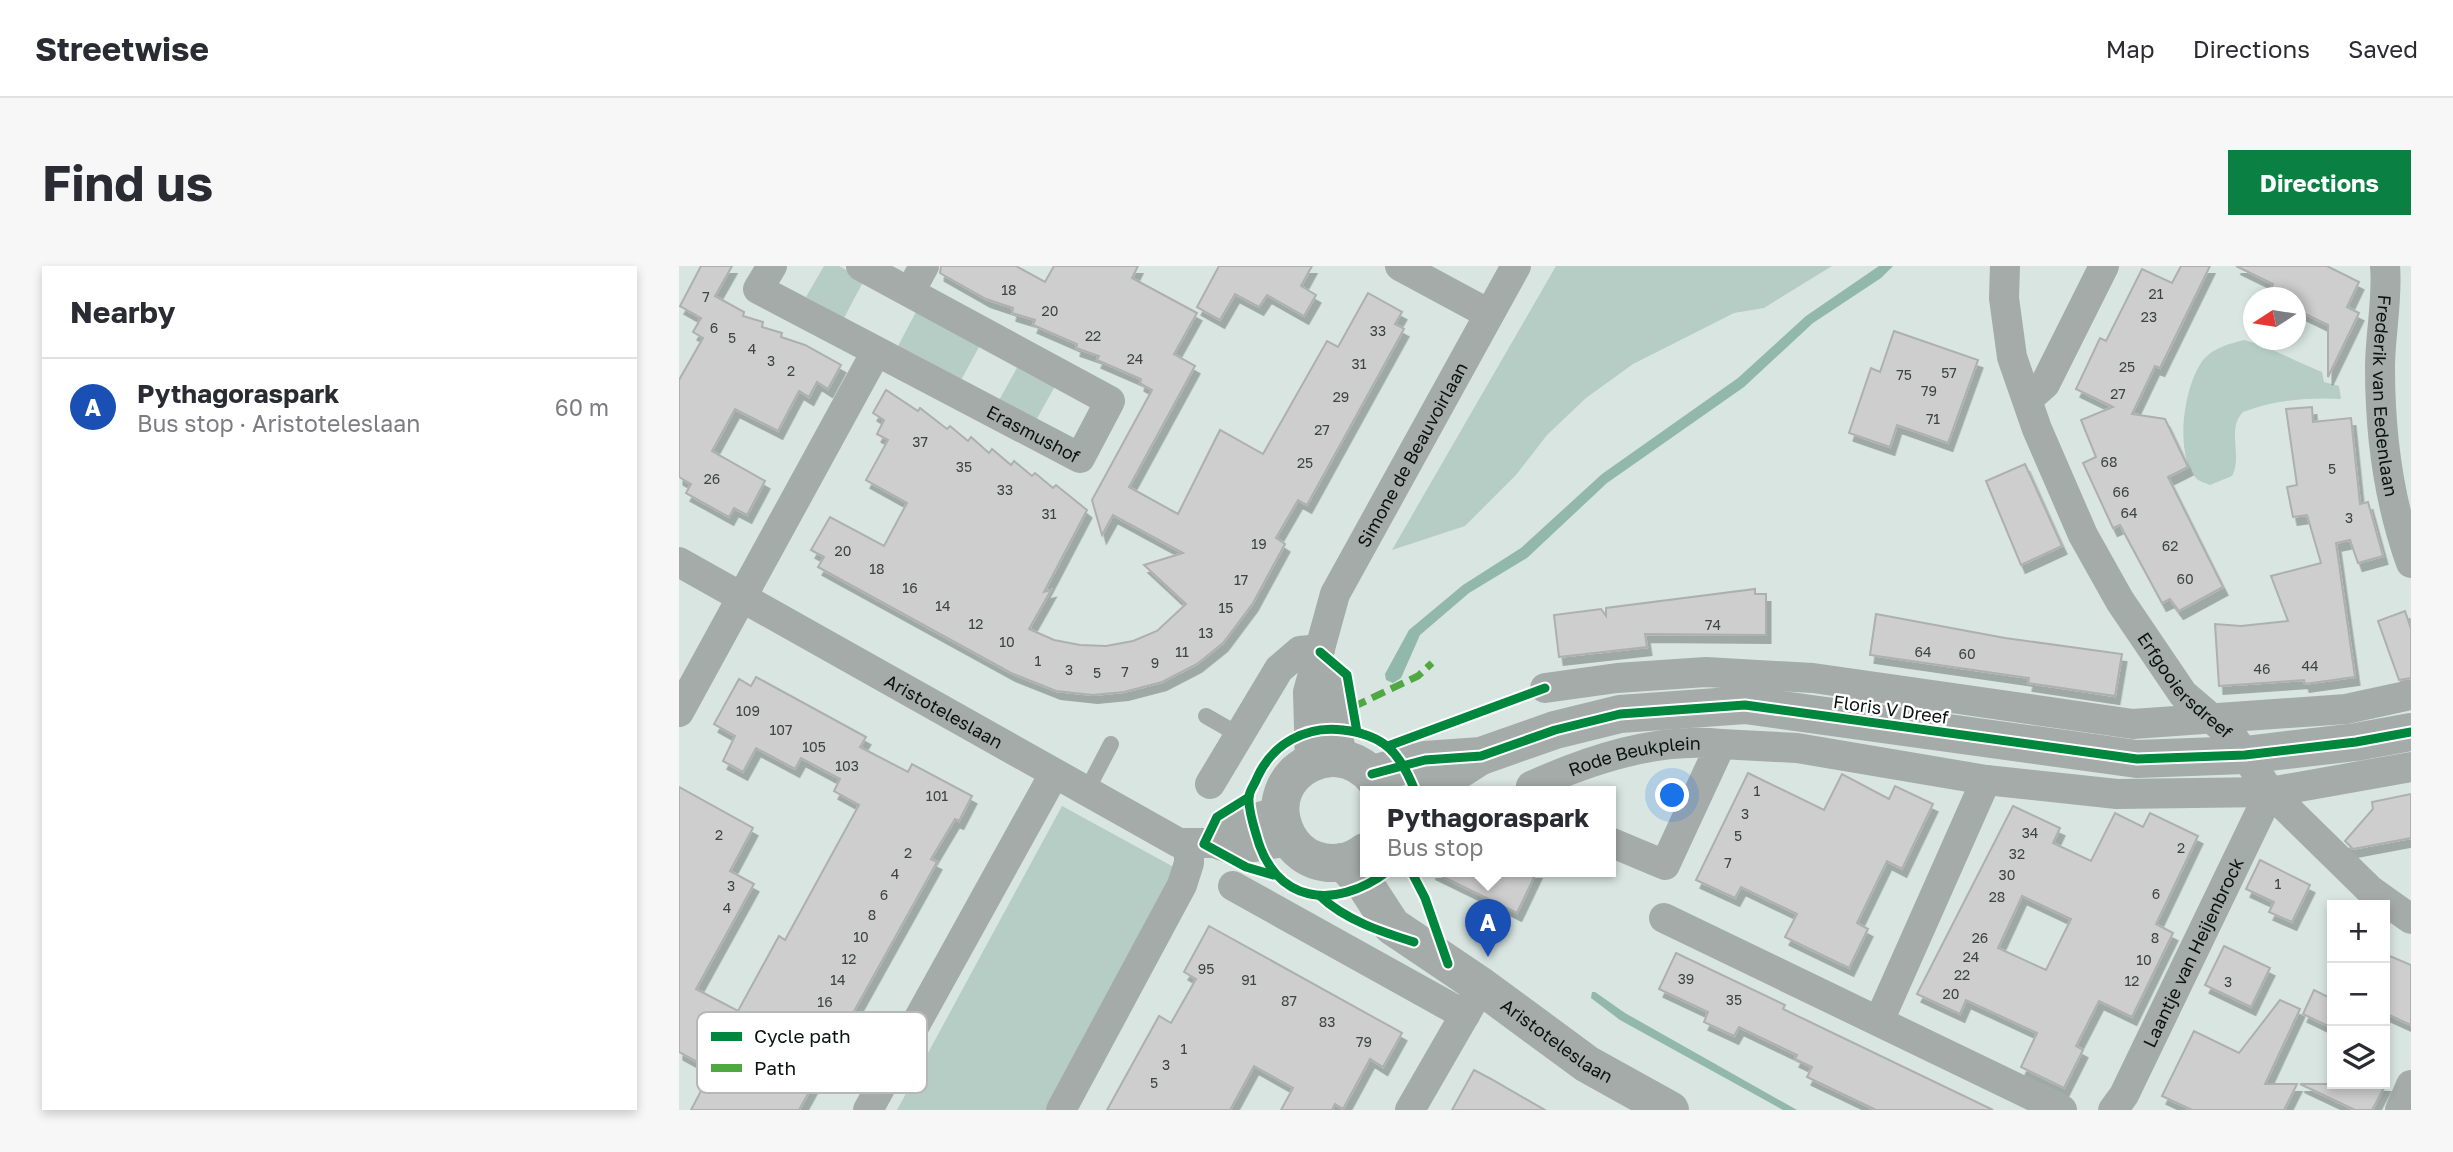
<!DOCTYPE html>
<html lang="en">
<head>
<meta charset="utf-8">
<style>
  body { margin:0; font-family:"Golos Text",sans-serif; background:#f7f7f7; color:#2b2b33 }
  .controls { position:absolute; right:21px; bottom:21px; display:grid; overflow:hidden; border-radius:0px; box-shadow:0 4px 10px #0003 }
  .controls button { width:63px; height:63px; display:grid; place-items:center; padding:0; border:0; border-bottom:2px solid #e1e1e2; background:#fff; color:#2b2b33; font:35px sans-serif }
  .compass { position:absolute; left:1564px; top:21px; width:63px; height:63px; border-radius:50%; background:#fff; box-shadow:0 4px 10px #0003; rotate:258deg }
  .you { position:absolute; left:994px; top:530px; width:24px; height:24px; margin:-18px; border:5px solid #fff; border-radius:50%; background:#1a73e8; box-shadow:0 0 0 10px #1a73e833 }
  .badge { display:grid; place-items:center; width:46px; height:46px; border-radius:50%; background:#0b8043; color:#fff; font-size:23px; font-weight:700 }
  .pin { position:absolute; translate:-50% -58px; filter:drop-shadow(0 2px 4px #0008) }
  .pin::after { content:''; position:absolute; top:37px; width:24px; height:21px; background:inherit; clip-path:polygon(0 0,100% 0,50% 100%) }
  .popup { position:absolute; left:681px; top:520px; width:256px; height:91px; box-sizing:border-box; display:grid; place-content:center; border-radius:0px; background:#fff; filter:drop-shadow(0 2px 5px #0005); font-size:23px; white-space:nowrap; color:#7c7c81 }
  .popup b { font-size:26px; color:#2b2b33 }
  .popup::after { content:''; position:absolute; left:50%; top:100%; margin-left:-14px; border:14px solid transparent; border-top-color:#fff }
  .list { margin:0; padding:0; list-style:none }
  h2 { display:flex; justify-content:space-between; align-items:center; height:91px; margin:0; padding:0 28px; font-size:30px }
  h2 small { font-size:23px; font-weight:400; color:#7c7c81 }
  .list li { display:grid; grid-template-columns:46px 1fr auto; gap:21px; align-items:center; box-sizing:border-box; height:98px; padding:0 28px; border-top:2px solid #e1e1e2 }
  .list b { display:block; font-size:26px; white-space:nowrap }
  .list p { margin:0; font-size:23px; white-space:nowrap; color:#7c7c81 }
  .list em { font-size:23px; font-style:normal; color:#7c7c81 }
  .icon { flex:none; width:38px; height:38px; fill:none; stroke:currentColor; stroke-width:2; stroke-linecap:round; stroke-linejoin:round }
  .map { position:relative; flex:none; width:1732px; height:844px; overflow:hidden; border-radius:0px }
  header { display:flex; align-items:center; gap:42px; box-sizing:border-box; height:98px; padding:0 35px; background:#fff; border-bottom:2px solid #e1e1e2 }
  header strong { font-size:33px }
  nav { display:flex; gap:38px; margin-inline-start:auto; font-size:24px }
  .intro { display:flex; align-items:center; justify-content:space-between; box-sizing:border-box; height:168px; padding:0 42px }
  h1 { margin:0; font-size:49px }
  .button { padding:18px 32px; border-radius:0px; background:#0b8043; color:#fff; font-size:24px; font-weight:700 }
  main { display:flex; gap:42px; padding:0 42px }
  aside { flex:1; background:#fff; border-radius:0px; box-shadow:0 4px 10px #0003 }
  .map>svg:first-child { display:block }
  .green { fill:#b5cdc5 }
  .water { fill:#91b8ab }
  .building { fill:#cdcecd; stroke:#aeb0ae; stroke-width:2; fill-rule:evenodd; filter:url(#shadow) }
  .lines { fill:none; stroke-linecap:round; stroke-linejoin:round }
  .service { stroke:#a5aba9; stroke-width:16 }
  .minor { stroke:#a5aba9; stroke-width:30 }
  .tertiary { stroke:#a5aba9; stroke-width:38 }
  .quiet { stroke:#50a842; stroke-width:7; stroke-dasharray:14 7; stroke-linecap:butt }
  .cycleway-casing { stroke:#fff; stroke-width:13 }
  .cycleway { stroke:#00873e; stroke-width:9 }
  .labels { text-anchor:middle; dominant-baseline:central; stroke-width:5; stroke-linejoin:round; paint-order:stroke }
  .number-label { font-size:14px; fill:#3d4441 }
  .street-label { font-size:18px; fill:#0a1310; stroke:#fff }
  .key { fill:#fff; stroke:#b6b8b7; stroke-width:2 }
  .key-label { font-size:19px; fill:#0a1310 }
</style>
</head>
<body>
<header>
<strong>Streetwise</strong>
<nav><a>Map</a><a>Directions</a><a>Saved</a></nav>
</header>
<div class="intro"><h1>Find us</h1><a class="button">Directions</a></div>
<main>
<aside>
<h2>Nearby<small></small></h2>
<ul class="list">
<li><span class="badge" style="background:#1a4fb4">A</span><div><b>Pythagoraspark</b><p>Bus stop · Aristoteleslaan</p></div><em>60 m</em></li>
</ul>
</aside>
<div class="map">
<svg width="1732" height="844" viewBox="0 0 1732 844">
  <defs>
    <filter id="shadow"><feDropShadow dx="4.5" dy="8" stdDeviation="0" flood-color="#0004"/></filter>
  </defs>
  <rect width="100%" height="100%" fill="#d8e5e1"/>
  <g class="green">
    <polygon points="145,0 160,0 185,14 165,52 127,31"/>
    <polygon points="877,0 1153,0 1085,42 1055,47 954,98 907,132 868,169 837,209 786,260 713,284"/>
    <polygon points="238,44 301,79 281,116 218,82"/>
    <path d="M1565,74C1592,81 1617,96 1643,106L1645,116L1660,120L1662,133C1629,131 1595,134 1564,146C1547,163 1564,189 1553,210L1531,219C1527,217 1519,215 1517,212C1495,187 1505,122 1522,97C1532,82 1550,78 1565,74Z"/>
    <polygon points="339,100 376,120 355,158 318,138"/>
    <polygon points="383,540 502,605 372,844 218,844"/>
  </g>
  <g class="water">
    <polygon points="1200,0 1214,0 1202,12 1134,57 1065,121 928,217 848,292 790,327 741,369 722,412 714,417 707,414 706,408 730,364 784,319 842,282 923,208 1059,112 1127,50"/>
    <polygon points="913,726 916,726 946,747 1118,844 1104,844 941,754 912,732"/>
  </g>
  <g class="building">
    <polygon points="22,0 53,0 36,30 65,46 64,50 84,56 83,61 103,67 102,71 126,79 162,99 149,123 138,116 130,131 120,125 99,165 56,143 33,185 86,215 68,249 55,242 50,251 7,227 12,218 0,211 0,114 24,72 14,66 22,52 1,40"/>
    <polygon points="262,0 337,0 366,16 375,0 459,0 453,12 518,47 495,88 516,100 450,221 499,248 541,164 584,188 648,75 659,81 689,27 723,46 716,58 725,63 628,239 619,234 597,272 606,278 574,337 544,377 518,398 483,416 445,426 414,429 377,425 332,407 139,301 145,291 132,284 151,251 205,280 228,237 187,214 209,174 198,168 205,154 194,147 207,124 239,145 241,142 268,163 271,160 289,175 292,171 310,187 313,183 332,199 335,195 353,210 356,207 374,222 377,219 408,244 365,326 372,324 350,363 375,374 401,379 427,380 454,375 478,365 507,338 465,299 504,287 434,249 423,269 413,234 473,124 461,117 462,113 418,94 420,90 397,82 398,78 354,59 356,54 333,47 334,42 307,33 261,7"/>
    <polygon points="540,0 633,0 622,20 637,29 625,50 588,29 580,41 556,28 541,54 518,41"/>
    <polygon points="1502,0 1531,0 1481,102 1476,100 1453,148 1486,153 1509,201 1489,211 1544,321 1500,345 1491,333 1483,337 1441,259 1434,262 1404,197 1417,191 1402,154 1434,141 1397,123 1421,72 1427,75 1463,3 1493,17"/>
    <polygon points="1557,0 1648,0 1680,16 1668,41 1680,47 1649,111 1649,59 1616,43 1616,32 1588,32 1594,18"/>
    <polygon points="1215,65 1299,94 1269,177 1218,159 1211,181 1170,167 1192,102 1201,106"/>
    <polygon points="1633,141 1634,156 1672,152 1681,238 1689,236 1704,290 1679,297 1671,274 1657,277 1676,411 1626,418 1625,414 1540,420 1536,358 1562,360 1609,355 1592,310 1642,297 1628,249 1614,251 1608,221 1618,219 1607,143"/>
    <polygon points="1346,198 1383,280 1342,299 1307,215"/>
    <polygon points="1076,323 1076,328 1087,328 1087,369 966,368 968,381 880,391 875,349 922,343 927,350 927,342"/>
    <polygon points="1726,345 1732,363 1732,412 1720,414 1699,355"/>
    <polygon points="1197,348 1326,372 1443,388 1436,430 1349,417 1350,412 1191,389"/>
    <polygon points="77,411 187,471 181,481 229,506 233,498 293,530 280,555 276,553 252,593 258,596 120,844 12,844 33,804 0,786 0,521 74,562 51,605 75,618 17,723 59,745 100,670 106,674 180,539 155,525 161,513 122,492 116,503 77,482 64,506 44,495 56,470 35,458 60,413 72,420"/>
    <polygon points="1069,507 1145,544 1163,508 1210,533 1216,520 1254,538 1223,603 1208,595 1178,657 1189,663 1170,702 1106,671 1118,648 1062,621 1056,632 1017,614"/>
    <polygon points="1732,528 1732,572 1674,583 1666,575 1694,543 1693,536"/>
    <path d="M1334,540L1381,562L1374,577L1412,595L1436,547L1464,561L1471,547L1519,570L1477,658L1494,667L1453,751L1420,735L1397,780L1404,784L1385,822L1342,801L1358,767L1287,734L1281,748L1238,728ZM1343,630L1392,653L1367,704L1319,682Z"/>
    <polygon points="1581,594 1631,619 1613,656 1590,646 1595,636 1567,623"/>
    <polygon points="752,605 858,605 838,647"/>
    <polygon points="530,660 723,767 704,801 691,793 664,843 656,838 653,844 602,844 614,822 575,800 551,844 428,844 480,750 492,757 517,713 505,706"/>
    <polygon points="1545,680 1591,702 1572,741 1526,719"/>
    <polygon points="997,687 1106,739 1104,743 1314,844 1197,844 1128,811 1133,801 1116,793 1118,789 1060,761 1055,770 1025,756 1029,746 980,723"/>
    <polygon points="1706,688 1732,699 1732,759 1706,747"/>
    <polygon points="1635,724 1653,733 1653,762 1624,748"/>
    <polygon points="1601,734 1621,743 1586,818 1618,818 1605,844 1513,844 1483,830 1515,765 1560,787"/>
    <polygon points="795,804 812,813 866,844 773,844"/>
    <polygon points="1621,818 1707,818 1693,844 1676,844"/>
  </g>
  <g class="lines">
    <g class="service">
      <polyline points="527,450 560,469"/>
      <polyline points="407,526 432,478"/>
    </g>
    <g class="minor">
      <path id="s1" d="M93,0L79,23L401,192L431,135L182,0"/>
      <polyline points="721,0 810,48"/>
      <path id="s2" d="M1326,0L1325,32L1333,91L1358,163L1404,269L1441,335L1504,428L1553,470L1591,526L1691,624L1732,653"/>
      <path id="s3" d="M1706,0C1709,32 1701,69 1701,102C1701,169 1709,233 1732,297"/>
      <polyline points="231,26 245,0"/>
      <polyline points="1349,133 1366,118 1425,0"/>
      <path id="s4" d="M0,296L500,577H535L556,584L611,575"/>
      <polyline points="639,396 651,421 663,492"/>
      <polyline points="866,422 938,412 1027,406 1134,412 1454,458 1667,443 1732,429"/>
      <polyline points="0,446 197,86"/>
      <polyline points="1042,478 1118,482 1307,514 1438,528 1591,526 1732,501"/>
      <path id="s5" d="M631,496L629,426L656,328L837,0"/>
      <polyline points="531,518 600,403 621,385 641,383"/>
      <path id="s6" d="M853,525L852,520C910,494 978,471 1042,478L986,599L931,576"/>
      <polyline points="535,577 552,559 601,545"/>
      <polyline points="554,620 786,749"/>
      <polyline points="985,652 1383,844"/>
      <polyline points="1200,755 1307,514"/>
      <polyline points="189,844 375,508"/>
      <polyline points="382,844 503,619 510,597 510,578"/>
      <polyline points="731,844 795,733"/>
      <path id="s7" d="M1434,844L1445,829L1591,526"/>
      <polyline points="1721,844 1732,819"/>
    </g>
    <g class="tertiary">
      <polyline points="693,508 746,494 802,490 876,464 941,448 1066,439 1458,493 1566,489 1677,476 1732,466"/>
      <polyline points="747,525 800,491"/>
      <path d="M686,586C672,597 653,600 636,594C624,590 614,580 608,569C576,504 669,458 703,525"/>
      <path id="s8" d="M664,596L687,620L713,660L802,720L908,798L991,844"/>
    </g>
    <polyline class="quiet" points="674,441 739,410 753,397"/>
    <defs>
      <g id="cycleway">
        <polyline points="641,386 668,409 678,466"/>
        <polyline points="709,480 866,422"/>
        <polyline points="693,508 746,494 802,490 876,464 941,448 1066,439 1458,493 1566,489 1677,476 1732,466"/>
        <polyline points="570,531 538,551 525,578 567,601 594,609"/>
        <path d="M709,605C656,645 595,638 577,568C574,558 569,542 570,531C570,525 576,518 578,512C593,478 627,459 664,464C706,469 721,487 736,525"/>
        <polyline points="732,605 746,632 769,698"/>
        <path d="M641,630C666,654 703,666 735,676"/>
      </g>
    </defs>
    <use href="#cycleway" class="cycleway-casing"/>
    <use href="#cycleway" class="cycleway"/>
  </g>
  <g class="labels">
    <g class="number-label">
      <text x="330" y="23">18</text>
      <text x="1477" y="27">21</text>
      <text x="27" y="30">7</text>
      <text x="371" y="44">20</text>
      <text x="1470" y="50">23</text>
      <text x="35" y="61">6</text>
      <text x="699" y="64">33</text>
      <text x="414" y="69">22</text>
      <text x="53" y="71">5</text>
      <text x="73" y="82">4</text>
      <text x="456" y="92">24</text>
      <text x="92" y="94">3</text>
      <text x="680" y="97">31</text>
      <text x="1448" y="100">25</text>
      <text x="112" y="104">2</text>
      <text x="1270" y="106">57</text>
      <text x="1225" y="108">75</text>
      <text x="1250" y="124">79</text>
      <text x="1439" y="127">27</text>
      <text x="662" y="130">29</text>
      <text x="1254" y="152">71</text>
      <text x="643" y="163">27</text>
      <text x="241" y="175">37</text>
      <text x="1430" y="195">68</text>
      <text x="626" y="196">25</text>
      <text x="285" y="200">35</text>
      <text x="1653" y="202">5</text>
      <text x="33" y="212">26</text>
      <text x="326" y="223">33</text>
      <text x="1442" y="225">66</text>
      <text x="1450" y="246">64</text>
      <text x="370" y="247">31</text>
      <text x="1670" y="251">3</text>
      <text x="580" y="277">19</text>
      <text x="1491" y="279">62</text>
      <text x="164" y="284">20</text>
      <text x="198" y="302">18</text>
      <text x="1506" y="312">60</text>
      <text x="562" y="313">17</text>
      <text x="231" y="321">16</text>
      <text x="264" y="339">14</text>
      <text x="547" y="341">15</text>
      <text x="297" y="357">12</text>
      <text x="1034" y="358">74</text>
      <text x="527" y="366">13</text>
      <text x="328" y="375">10</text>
      <text x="503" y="385">11</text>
      <text x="1244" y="385">64</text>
      <text x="1288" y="387">60</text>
      <text x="359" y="394">1</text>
      <text x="476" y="396">9</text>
      <text x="1631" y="399">44</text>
      <text x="1583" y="402">46</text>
      <text x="390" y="403">3</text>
      <text x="446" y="405">7</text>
      <text x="418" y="406">5</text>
      <text x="69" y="444">109</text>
      <text x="102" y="463">107</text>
      <text x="135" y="480">105</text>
      <text x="168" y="499">103</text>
      <text x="1078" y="524">1</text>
      <text x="258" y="529">101</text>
      <text x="1066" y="547">3</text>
      <text x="1351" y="566">34</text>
      <text x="40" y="568">2</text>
      <text x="1059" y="569">5</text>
      <text x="1502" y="581">2</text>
      <text x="229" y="586">2</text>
      <text x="1338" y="587">32</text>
      <text x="1049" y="596">7</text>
      <text x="216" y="607">4</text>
      <text x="1328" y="608">30</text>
      <text x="1599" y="617">1</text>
      <text x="52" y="619">3</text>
      <text x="1477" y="627">6</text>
      <text x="205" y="628">6</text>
      <text x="1318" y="630">28</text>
      <text x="48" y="641">4</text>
      <text x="193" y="648">8</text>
      <text x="182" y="670">10</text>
      <text x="1301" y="671">26</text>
      <text x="1476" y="671">8</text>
      <text x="1292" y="690">24</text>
      <text x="170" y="692">12</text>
      <text x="1465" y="693">10</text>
      <text x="527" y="702">95</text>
      <text x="1283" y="708">22</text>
      <text x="1007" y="712">39</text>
      <text x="159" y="713">14</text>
      <text x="570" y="713">91</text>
      <text x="1453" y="714">12</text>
      <text x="1549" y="715">3</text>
      <text x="1272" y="727">20</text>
      <text x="1055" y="733">35</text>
      <text x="610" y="734">87</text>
      <text x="146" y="735">16</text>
      <text x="648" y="755">83</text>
      <text x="685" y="775">79</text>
      <text x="505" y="782">1</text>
      <text x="487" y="798">3</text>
      <text x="475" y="816">5</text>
    </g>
    <g class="street-label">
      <text stroke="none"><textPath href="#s3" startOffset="130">Frederik van Eedenlaan</textPath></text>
      <text stroke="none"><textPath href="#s1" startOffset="338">Erasmushof</textPath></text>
      <text stroke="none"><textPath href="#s5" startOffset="331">Simone de Beauvoirlaan</textPath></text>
      <text stroke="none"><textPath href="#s2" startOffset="466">Erfgooiersdreef</textPath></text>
      <text transform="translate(1212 443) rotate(8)">Floris V Dreef</text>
      <text stroke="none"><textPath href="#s4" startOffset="304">Aristoteleslaan</textPath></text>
      <text stroke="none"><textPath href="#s6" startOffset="114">Rode Beukplein</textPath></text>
      <text stroke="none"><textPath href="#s7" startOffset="177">Laantje van Heijenbrock</textPath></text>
      <text stroke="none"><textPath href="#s8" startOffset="282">Aristoteleslaan</textPath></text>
    </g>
  </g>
  <rect x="18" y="746" width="230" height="81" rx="10" class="key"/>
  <rect x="32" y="766" width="31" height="9" fill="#00873e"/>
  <rect x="32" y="798" width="31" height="8" fill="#50a842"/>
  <g class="key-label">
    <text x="75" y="777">Cycle path</text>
    <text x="75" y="809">Path</text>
  </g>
</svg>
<div class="controls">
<button>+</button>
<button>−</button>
<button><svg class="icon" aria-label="layers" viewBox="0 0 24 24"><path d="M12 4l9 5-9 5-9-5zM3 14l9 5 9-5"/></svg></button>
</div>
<svg class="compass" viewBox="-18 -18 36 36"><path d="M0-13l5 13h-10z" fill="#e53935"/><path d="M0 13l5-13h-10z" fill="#7c7c81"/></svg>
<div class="you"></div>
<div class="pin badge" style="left:809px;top:691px;background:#1a4fb4">A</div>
<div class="popup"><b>Pythagoraspark</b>Bus stop</div>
</div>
</main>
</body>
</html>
